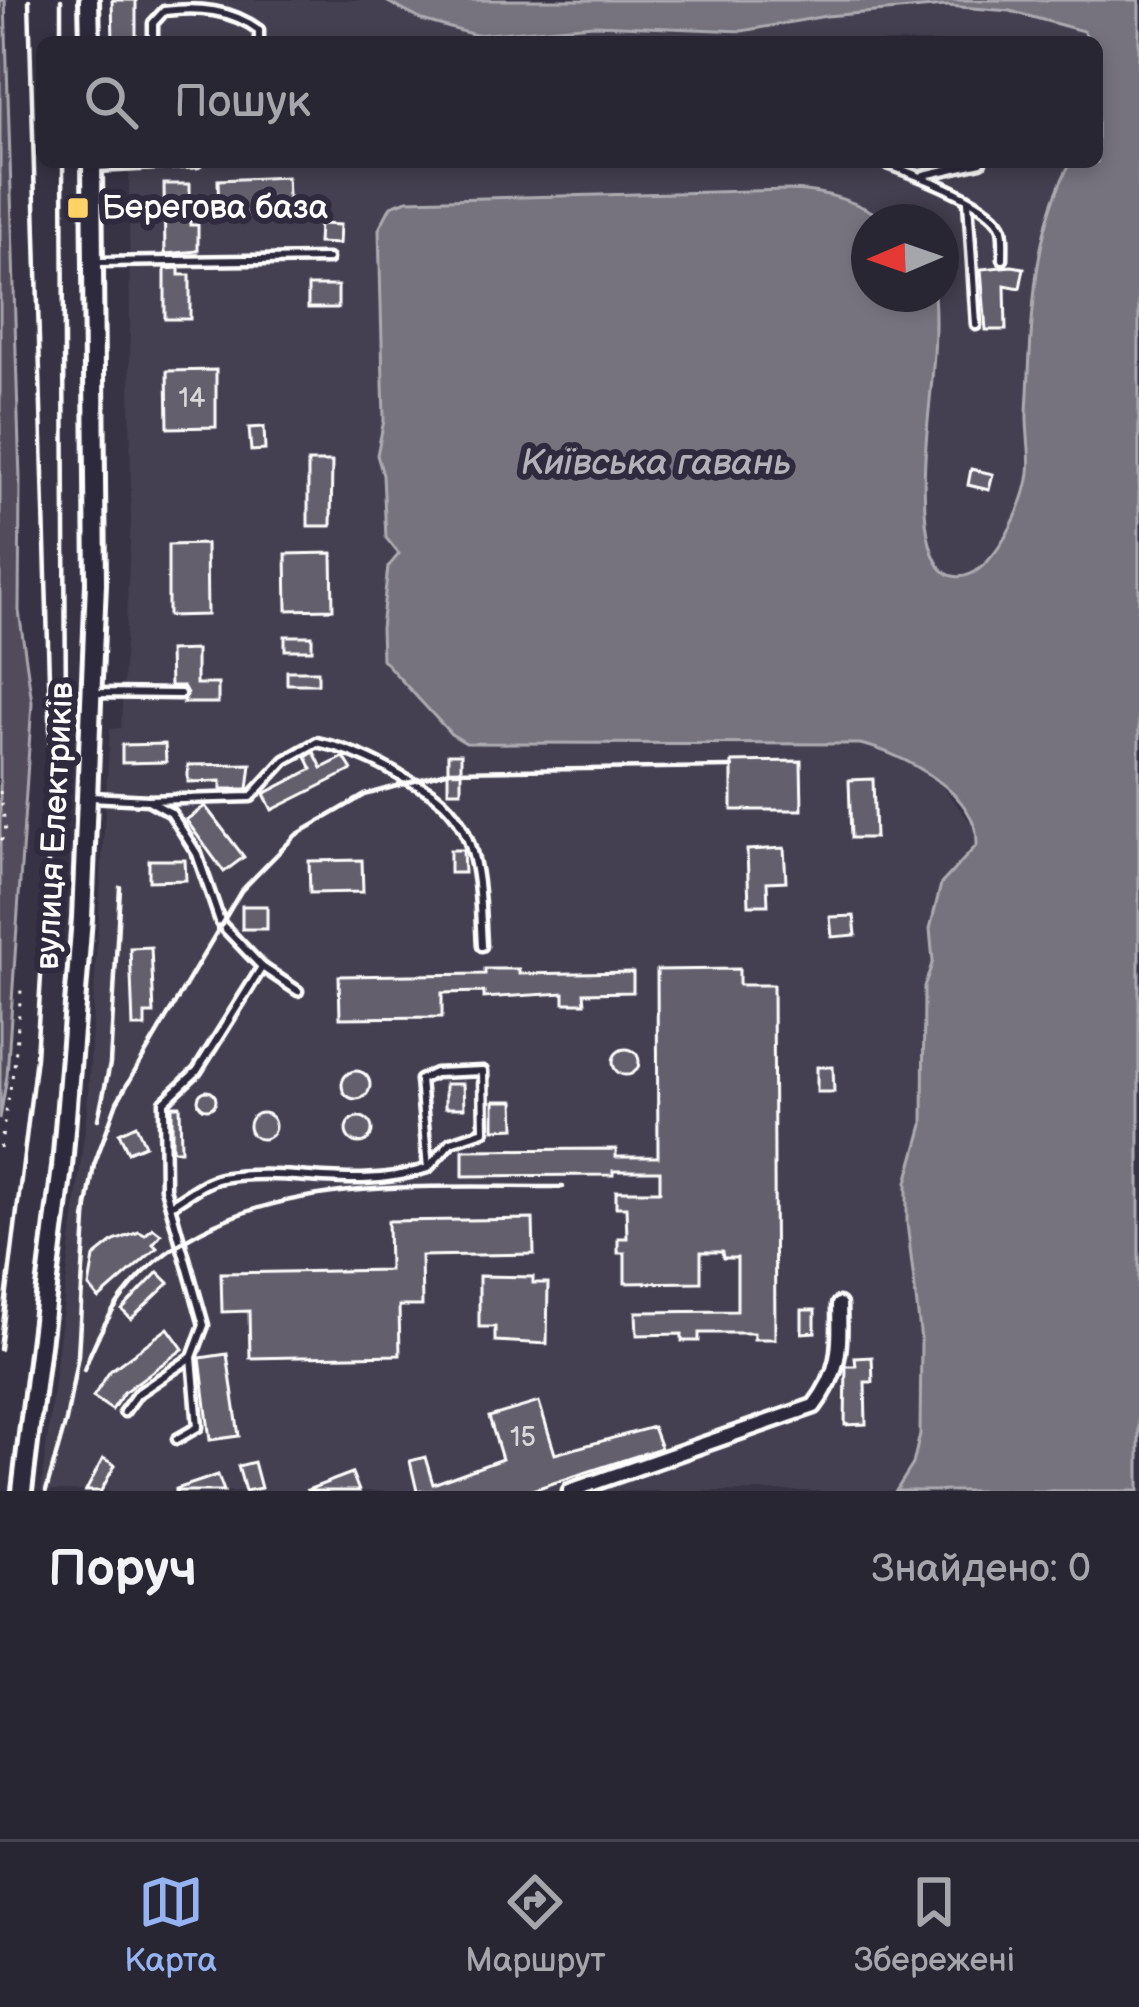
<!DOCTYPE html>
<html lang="uk">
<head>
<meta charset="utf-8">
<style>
  body { margin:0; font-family:"Balsamiq Sans",sans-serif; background:#353240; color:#f1f3f6 }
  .compass { position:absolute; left:851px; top:204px; width:108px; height:108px; border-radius:50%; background:#292634; box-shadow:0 6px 18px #0003; rotate:268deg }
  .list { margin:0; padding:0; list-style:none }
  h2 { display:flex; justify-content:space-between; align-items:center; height:156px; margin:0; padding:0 48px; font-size:51px }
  h2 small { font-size:39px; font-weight:400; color:#a5a5ac }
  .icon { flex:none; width:66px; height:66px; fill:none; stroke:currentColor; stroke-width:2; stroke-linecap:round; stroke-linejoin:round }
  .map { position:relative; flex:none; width:1139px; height:1491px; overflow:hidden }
  .search { position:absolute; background:#292634; box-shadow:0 6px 18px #0003; left:36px; right:36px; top:36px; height:132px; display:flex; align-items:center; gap:30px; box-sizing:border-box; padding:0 42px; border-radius:18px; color:#a5a5ac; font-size:45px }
  .sheet { height:348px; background:#292634 }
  nav { display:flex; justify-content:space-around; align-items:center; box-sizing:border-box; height:168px; border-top:3px solid #45434f; background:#292634; font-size:33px; color:#a5a5ac }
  nav a { display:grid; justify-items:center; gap:6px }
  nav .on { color:#95b2f1 }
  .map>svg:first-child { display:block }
  .built { fill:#444051 }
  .green { fill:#514c5c; stroke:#a8a6ae; stroke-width:3 }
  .water { fill:#76737f; stroke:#adabb2; stroke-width:3 }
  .building { fill:#635f6d; stroke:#fff; stroke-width:3 }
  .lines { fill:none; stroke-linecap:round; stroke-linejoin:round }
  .lane-casing { stroke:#fff; stroke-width:15 }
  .street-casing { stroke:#fff; stroke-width:21 }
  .secondary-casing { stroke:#fff; stroke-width:26 }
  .path { stroke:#fff; stroke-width:3; stroke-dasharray:3 9; stroke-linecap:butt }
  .lane { stroke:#2f2a3d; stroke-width:6 }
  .street { stroke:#2f2a3d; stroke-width:12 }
  .secondary { stroke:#2f2a3d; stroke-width:16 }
  .rail { stroke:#fff; stroke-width:4.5 }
  .poi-dot { fill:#ffd166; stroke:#2f2a3d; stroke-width:4.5 }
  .labels { text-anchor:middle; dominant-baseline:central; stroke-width:12; stroke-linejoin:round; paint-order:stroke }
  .number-label { font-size:27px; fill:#d8d7da }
  .poi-label { font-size:33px; fill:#fff; stroke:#2f2a3d; text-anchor:start }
  .street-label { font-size:33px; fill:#fff; stroke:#2f2a3d }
  .water-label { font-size:36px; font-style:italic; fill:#b4b2b9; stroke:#2f2a3d }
</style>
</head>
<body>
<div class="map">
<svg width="1139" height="1491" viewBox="0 0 1139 1491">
  <rect width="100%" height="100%" fill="#373345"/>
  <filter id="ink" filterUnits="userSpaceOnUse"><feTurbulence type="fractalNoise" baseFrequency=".00833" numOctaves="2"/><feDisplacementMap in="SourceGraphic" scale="24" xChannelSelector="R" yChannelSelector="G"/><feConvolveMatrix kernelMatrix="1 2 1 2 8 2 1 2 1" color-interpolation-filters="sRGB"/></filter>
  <g filter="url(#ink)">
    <g class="built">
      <polygon points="112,0 384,0 422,20 475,35 594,25 742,31 826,16 969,7 1010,11 1042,19 1083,31 1091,42 113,42"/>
      <polygon points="129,162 1071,162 1046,220 1027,416 1027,488 1013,527 998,547 979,570 956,577 945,572 937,561 926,520 926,439 935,354 934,294 941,294 941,222 890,222 853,202 815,191 789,190 406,200 378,261 384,420 377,455 383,475 386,539 399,554 385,584 380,646 386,666 451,734 474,744 860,744 913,762 937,780 975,828 977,845 930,943 933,961 924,987 923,1125 907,1182 907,1223 921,1340 922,1411 917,1453 896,1491 41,1491 87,1111 110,729 121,728 131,521"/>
    </g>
    <polygon class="green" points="0,0 5,0 20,480 19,611 32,702 7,1076 0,1119"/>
    <path class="water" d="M384,0H1139V1491H896L913,1464L920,1434L921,1340L907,1223V1182L923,1125L924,987L933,961L930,929L941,884L977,845C979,793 902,753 860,744L466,743L451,734L382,659L381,628L388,567L399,554L386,538L383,475L377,455L384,420L379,229L391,206L407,200L789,190C827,191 858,202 890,222H869V294H934C940,370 918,446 926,522C928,538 934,572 953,576C989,584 1021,512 1027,484C1033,460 1026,435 1027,411C1032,330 1030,234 1071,162H1097V42H1091L1083,31L1010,11L947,6L826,16L742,31L594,25L475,35L422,20Z"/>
    <g class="building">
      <polygon points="112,0 136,0 136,42 113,42"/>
      <polygon points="287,177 289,214 219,217 218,180"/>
      <polygon points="164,184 190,184 190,225 198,225 198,251 165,254"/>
      <polygon points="319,224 340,225 339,244 318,243"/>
      <polygon points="1012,266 1024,268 1020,288 1005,285 1006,330 986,330 981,269"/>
      <polygon points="179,268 179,275 190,275 190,319 165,319 165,269"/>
      <rect x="308" y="286" width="30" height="22"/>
      <polygon points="216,370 216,427 168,428 167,371"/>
      <polygon points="264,427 265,450 251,451 249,428"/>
      <polygon points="308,462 332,462 331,526 308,526"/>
      <polygon points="971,469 993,474 989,490 968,485"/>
      <polygon points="206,544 207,615 168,616 168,545"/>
      <polygon points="332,553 333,609 287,610 286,554"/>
      <rect x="285" y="636" width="27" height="14"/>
      <polygon points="196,650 196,684 218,684 218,703 183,703 187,693 183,686 170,686 169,651"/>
      <rect x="287" y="671" width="31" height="13"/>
      <polygon points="165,744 166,762 122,763 122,745"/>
      <polygon points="314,752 322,768 344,757 352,770 272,810 264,794 312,769 306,757"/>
      <rect x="448" y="754" width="13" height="37"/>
      <polygon points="801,761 802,810 732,810 732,762"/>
      <polygon points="251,764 248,789 221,789 221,781 188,782 188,765"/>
      <polygon points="873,779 875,838 851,838 849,780"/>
      <polygon points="205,806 244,857 224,872 186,820"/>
      <polygon points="784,848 786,881 767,882 768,905 749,905 747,850"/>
      <polygon points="450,850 463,850 464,873 450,873"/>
      <polygon points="149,860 185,860 186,880 149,881"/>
      <polygon points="362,860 363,892 310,893 309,861"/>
      <rect x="242" y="906" width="25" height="23"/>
      <polygon points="854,916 856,935 832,937 830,917"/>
      <polygon points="151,947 154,1014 145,1014 145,1027 133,1027 130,948"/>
      <polygon points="485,969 519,969 519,974 633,972 633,992 584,993 585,1003 564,1003 564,993 484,998 484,992 442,993 442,1017 340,1018 339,976 485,974"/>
      <polygon points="739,969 739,985 773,985 775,1339 754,1339 754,1333 699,1333 699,1341 682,1341 682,1334 637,1335 636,1312 737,1311 737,1258 723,1258 722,1252 701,1252 701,1282 625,1283 625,1253 618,1253 618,1238 627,1238 626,1207 616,1207 616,1191 660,1191 660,1171 613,1171 613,1175 463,1176 463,1150 616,1149 616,1157 658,1157 657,970"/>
      <circle cx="626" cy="1062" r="13"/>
      <polygon points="817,1067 833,1067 834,1092 817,1092"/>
      <circle cx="356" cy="1085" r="14"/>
      <polygon points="445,1084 463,1084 464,1108 445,1108"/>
      <circle cx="207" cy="1100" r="9"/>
      <polygon points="494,1101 514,1101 515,1128 494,1129"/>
      <polygon points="172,1106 180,1106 181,1150 172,1150"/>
      <circle cx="262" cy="1126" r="13"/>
      <circle cx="359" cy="1130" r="13"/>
      <polygon points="136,1125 145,1145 128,1152 119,1133"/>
      <polygon points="533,1219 534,1254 421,1256 422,1306 399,1306 400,1355 250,1358 249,1311 222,1312 221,1273 389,1270 388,1221"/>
      <polygon points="153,1228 161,1234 153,1244 157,1248 99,1299 89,1287 94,1257 114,1241 139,1232 145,1235"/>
      <polygon points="158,1272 169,1283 131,1319 122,1310"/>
      <polygon points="479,1276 533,1277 533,1283 548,1283 547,1344 495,1341 495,1327 479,1327"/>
      <polygon points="802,1310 815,1310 815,1332 802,1333"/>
      <polygon points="168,1328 183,1349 124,1392 112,1410 93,1397 110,1371"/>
      <polygon points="227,1354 239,1436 210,1440 200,1358"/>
      <polygon points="872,1357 873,1382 865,1382 866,1424 845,1425 846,1366 856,1366 855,1358"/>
      <polygon points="539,1402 555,1454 653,1427 661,1448 529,1491 417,1491 410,1461 425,1457 433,1484 502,1459 489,1417"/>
      <polygon points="103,1458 115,1465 101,1491 86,1491"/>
      <polygon points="254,1462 261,1488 245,1491 238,1466"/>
      <polygon points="352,1473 359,1491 308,1491 307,1490"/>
      <polygon points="218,1475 224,1491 176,1491 176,1489"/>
    </g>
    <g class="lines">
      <defs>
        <g id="lane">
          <path d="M153,42V23L164,11C198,7 231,9 259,30V42"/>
          <path d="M881,162C908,172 993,201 1002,229C1004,237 1003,250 1003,259"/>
          <polyline points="93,167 197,162"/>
          <polyline points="924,175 981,162"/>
          <polyline points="968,201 976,325"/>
          <polyline points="98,262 328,259"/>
          <polyline points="94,693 180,694"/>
          <polyline points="91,797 148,800 171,813 197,854 221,924 262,967 298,991"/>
          <path d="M148,800L251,797L285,760L317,742C350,749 376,761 404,778C415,784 428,789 437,797C482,831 479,896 482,946"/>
          <path d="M171,1205C186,1196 204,1181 221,1178C293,1166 353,1193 428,1168L420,1080L435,1073L483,1071L484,1131L451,1142L428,1168"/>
          <polyline points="124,1412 137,1394 192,1357"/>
          <polyline points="177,1439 198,1427 192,1357 204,1325 165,1188 164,1102 197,1071 262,967"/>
        </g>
        <path id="street" d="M570,1491L814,1406C841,1371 840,1348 839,1305"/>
        <g id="secondary">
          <polyline points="89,0 90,42"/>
          <polyline points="22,1491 62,1167 82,918 96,583 92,162"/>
        </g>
      </defs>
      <use href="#lane" class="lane-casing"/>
      <use href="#street" class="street-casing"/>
      <use href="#secondary" class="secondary-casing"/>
      <g class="path">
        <polyline points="0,791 6,831 0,843"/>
        <polyline points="0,1148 15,1060 21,990"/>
      </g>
      <use href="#lane" class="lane"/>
      <use href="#street" class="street"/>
      <use href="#secondary" class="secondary"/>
      <g class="rail">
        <polyline points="61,0 61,42"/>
        <polyline points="63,162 66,708"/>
        <polyline points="98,1119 110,1064 120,887"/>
        <polyline points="85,1219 94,1165 117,1102 241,891 296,835 365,795 450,771 732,767"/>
        <polyline points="0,1349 36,1057 49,846 50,712 29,0"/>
        <path d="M84,1370C157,1163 387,1188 563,1187"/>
        <polyline points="46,1491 66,1421 78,1355 87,1203"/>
      </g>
    </g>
  </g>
  <rect class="poi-dot" x="66" y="196" width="24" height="24" rx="6"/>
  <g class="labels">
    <g class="number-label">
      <text x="192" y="399">14</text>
      <text x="523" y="1438">15</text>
    </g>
    <g class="poi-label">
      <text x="102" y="208">Берегова база</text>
    </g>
    <g class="street-label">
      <text transform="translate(55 826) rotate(-87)">вулиця Електриків</text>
    </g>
    <g class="water-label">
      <text x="656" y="463">Київська гавань</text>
    </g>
  </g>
</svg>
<svg class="compass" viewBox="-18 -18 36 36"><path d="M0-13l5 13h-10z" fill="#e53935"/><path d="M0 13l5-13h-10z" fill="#a5a5ac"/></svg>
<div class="search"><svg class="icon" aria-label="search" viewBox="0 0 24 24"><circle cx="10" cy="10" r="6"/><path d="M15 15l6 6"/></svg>Пошук</div>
</div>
<section class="sheet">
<h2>Поруч<small>Знайдено: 0</small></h2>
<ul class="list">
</ul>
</section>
<nav>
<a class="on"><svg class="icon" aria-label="map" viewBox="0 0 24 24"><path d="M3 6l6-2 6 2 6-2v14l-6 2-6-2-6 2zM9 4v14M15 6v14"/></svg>Карта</a>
<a><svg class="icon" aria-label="directions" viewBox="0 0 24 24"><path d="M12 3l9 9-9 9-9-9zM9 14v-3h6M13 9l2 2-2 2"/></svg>Маршрут</a>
<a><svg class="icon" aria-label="saved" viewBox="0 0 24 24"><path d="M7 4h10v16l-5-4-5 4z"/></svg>Збережені</a>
</nav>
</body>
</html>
